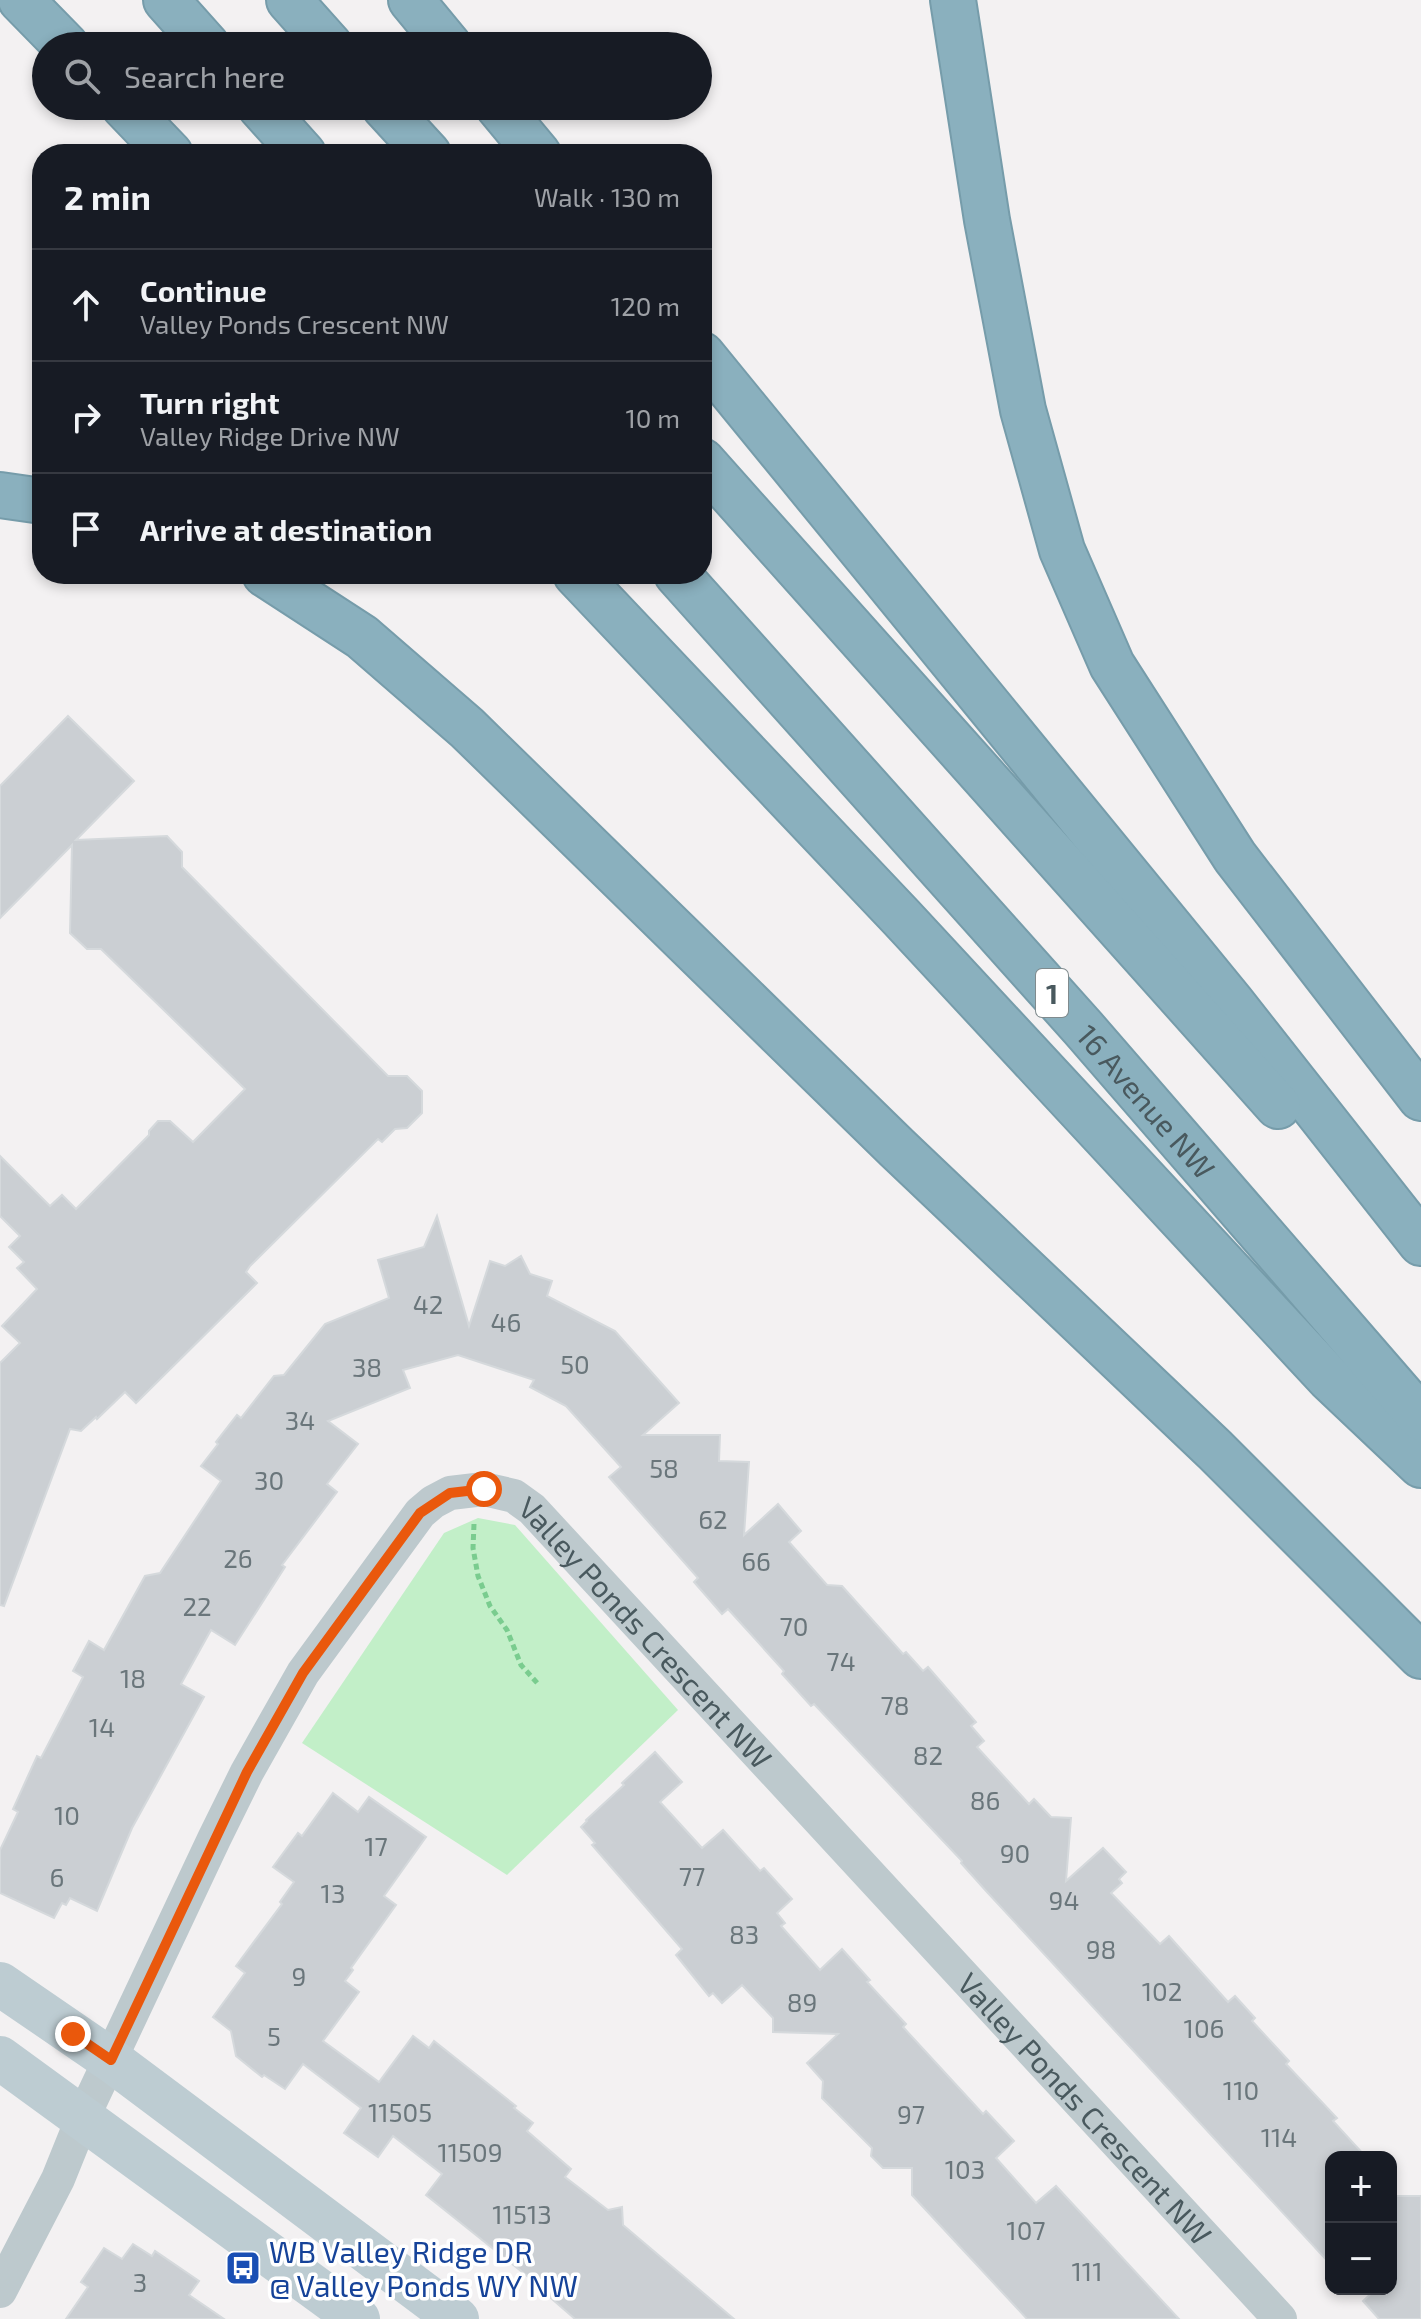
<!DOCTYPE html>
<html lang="en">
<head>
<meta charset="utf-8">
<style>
  body { margin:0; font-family:"Exo 2",sans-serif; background:#242831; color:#f1f3f6 }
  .controls { position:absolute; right:24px; bottom:24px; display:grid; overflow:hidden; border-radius:16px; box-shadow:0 4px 12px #0003 }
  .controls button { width:72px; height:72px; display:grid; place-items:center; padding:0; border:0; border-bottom:2px solid #363941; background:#171b24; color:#f1f3f6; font:40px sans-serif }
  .stop { position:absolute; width:24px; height:24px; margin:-18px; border:6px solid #ea580c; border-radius:50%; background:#fff }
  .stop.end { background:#ea580c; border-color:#fff; box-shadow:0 2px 8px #0008 }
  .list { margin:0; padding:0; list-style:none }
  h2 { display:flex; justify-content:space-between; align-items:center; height:104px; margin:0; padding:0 32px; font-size:34px }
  h2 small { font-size:26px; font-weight:400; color:#9ea1a6 }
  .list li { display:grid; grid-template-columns:52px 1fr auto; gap:24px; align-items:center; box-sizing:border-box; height:112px; padding:0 32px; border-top:2px solid #363941 }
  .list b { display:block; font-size:30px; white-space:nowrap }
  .list p { margin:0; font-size:26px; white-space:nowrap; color:#9ea1a6 }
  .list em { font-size:26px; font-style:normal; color:#9ea1a6 }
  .icon { flex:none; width:44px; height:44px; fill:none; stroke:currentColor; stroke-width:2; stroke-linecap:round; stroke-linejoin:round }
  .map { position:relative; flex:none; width:1421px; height:2319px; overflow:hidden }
  .search { position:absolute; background:#171b24; box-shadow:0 4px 12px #0003; left:32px; top:32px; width:680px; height:88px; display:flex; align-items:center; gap:20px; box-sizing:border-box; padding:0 28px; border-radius:44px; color:#9ea1a6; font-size:30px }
  .panel { position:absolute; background:#171b24; box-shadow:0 4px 12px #0003; left:32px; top:144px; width:680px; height:440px; border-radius:32px }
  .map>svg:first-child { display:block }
  .green { fill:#c2efc8 }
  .building { fill:#cbcfd3; stroke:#d5d9dc; stroke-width:2 }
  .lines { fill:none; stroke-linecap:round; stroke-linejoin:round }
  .highway-casing { stroke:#769caa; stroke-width:48 }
  .path { stroke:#7acc8f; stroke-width:5; stroke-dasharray:6 4; stroke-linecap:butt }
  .street { stroke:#bdc9cd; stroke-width:34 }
  .secondary { stroke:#bdccd2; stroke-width:44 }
  .highway { stroke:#8ab0be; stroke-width:44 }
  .route { stroke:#ea580c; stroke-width:10 }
  .labels { text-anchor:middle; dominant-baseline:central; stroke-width:7; stroke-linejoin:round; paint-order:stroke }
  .number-label { font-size:26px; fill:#6a767b }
  .shield { fill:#fff; stroke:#808b8e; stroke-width:2 }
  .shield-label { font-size:28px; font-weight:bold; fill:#49595e }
  .street-label { font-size:30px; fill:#49595e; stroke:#fff }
  .transit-label { font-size:30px; fill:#164399; stroke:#fff; text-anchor:start }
</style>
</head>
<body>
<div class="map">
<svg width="1421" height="2319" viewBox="0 0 1421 2319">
  <rect width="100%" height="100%" fill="#f3f1f2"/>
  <polygon class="green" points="478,1518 515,1525 678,1710 507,1875 302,1743 444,1533"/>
  <g class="building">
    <polygon points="68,716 134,781 76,840 167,836 182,852 182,867 388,1076 407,1076 422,1091 422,1113 407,1128 395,1129 382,1142 378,1139 250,1266 246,1272 257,1283 136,1403 125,1392 97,1419 96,1417 81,1431 70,1429 4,1606 0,1605 0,1363 20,1343 2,1326 37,1289 17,1268 24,1262 9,1247 20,1236 0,1216 0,1156 50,1206 62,1195 76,1209 149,1135 149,1131 158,1121 170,1121 193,1142 245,1089 101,949 87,949 70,933 72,845 0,918 0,786"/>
    <polygon points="437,1216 469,1326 490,1261 505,1266 521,1256 530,1274 552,1281 547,1296 615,1331 679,1403 643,1435 720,1435 719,1461 749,1462 744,1535 778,1504 801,1531 789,1542 827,1585 842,1586 903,1654 906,1652 923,1671 928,1667 976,1722 971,1726 984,1741 977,1747 1029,1804 1034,1799 1051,1817 1071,1818 1066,1881 1103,1848 1126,1872 1119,1879 1122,1883 1111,1893 1160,1944 1169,1936 1228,2002 1235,1996 1255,2018 1252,2021 1289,2061 1286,2064 1337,2118 1333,2121 1366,2157 1331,2157 1331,2265 987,1892 961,1863 962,1861 814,1704 811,1706 782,1674 784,1671 728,1609 722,1614 694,1582 698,1578 609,1477 621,1467 566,1406 530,1387 534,1380 458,1355 403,1370 410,1388 328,1421 358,1444 327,1484 337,1492 282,1565 285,1567 235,1645 211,1630 181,1684 204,1697 132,1828 97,1911 70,1898 66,1905 62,1903 54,1918 0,1893 0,1850 18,1812 13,1809 37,1756 41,1758 83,1677 73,1671 89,1641 104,1650 145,1576 160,1573 221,1481 201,1466 218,1444 216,1442 237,1415 241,1418 274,1376 284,1375 325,1324 389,1298 378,1260 424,1247"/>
    <polygon points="655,1752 682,1782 660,1802 702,1848 723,1830 760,1871 764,1868 792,1899 777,1913 785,1923 781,1926 820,1970 842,1949 870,1980 867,1982 906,2024 903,2027 983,2114 986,2111 1014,2141 996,2158 1036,2203 1056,2186 1179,2319 1027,2319 912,2195 912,2168 883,2168 871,2156 872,2148 822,2098 823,2081 807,2063 838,2034 773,2032 773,2018 742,1985 722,2003 713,1993 709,1996 676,1955 682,1949 592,1845 595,1843 581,1827 587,1821 586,1820 624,1785 622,1783"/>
    <polygon points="333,1793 358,1812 369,1797 426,1837 384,1896 396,1905 351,1968 353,1970 345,1981 359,1992 323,2041 379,2082 413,2036 429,2048 434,2041 516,2106 514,2108 533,2123 527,2131 571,2169 565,2177 608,2210 622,2207 623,2225 734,2319 575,2319 545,2293 546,2291 426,2195 442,2174 393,2136 378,2157 344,2133 361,2108 303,2064 285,2089 264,2075 262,2077 236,2056 231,2031 213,2017 245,1973 236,1966 282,1904 280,1902 294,1882 273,1867 298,1833 302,1836"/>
    <polygon points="1391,2196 1421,2196 1421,2319 1379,2319 1363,2301 1376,2289 1391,2289"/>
    <polygon points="133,2244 152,2256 155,2251 199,2281 189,2295 224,2319 66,2319 88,2287 81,2282 104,2248 122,2259"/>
  </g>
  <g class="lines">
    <defs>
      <g id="highway">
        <polyline points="21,0 66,46"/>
        <polyline points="166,0 207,46"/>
        <polyline points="289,0 330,46"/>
        <polyline points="411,0 449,46"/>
        <polyline points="953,0 987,220 1023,410 1062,550 1112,665 1235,857 1421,1098"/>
        <polyline points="124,106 170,154"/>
        <polyline points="260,106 303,154"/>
        <polyline points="384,106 428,154"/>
        <polyline points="498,106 538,154"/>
        <polyline points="702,355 1232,1003 1421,1243"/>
        <polyline points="702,461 1278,1106"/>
        <polyline points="0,495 42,501"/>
        <polyline points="265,574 362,637 467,728 897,1148 1215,1450 1421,1656"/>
        <polyline points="576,574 902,918 1329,1378 1421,1465"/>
        <path id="s2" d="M677,574L1084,1029L1421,1418"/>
      </g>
    </defs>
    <use href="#highway" class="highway-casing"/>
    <polyline class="path" points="474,1524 473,1548 478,1576 490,1606 507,1630 521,1665 539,1685"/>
    <path class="street" id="s1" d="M0,2291L58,2179L83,2117L214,1839L247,1772L303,1673L420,1513L433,1502L450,1493L484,1489L514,1496L532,1509L1280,2319"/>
    <g class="secondary">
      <polyline points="0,1984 111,2060 457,2319"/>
      <polyline points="0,2058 358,2319"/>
    </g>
    <use href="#highway" class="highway"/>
  </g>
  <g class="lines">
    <polyline class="route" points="73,2034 111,2060 247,1772 303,1673 420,1513 450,1493 484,1489"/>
  </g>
  <defs>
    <symbol id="bus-square" viewBox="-11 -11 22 22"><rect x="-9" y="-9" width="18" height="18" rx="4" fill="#1a4fb4" stroke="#fff"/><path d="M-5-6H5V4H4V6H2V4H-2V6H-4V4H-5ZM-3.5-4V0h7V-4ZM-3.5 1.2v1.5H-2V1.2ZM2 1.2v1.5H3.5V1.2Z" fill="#fff"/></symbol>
  </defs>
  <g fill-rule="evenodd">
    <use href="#bus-square" x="223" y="2248" width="40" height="40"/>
  </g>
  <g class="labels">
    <g class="number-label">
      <text x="428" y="1303">42</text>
      <text x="506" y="1321">46</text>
      <text x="575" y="1363">50</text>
      <text x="367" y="1366">38</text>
      <text x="300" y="1419">34</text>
      <text x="664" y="1467">58</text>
      <text x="269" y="1479">30</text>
      <text x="713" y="1518">62</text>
      <text x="238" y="1557">26</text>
      <text x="756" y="1560">66</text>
      <text x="197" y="1605">22</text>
      <text x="794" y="1625">70</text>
      <text x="841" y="1660">74</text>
      <text x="133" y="1677">18</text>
      <text x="895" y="1704">78</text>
      <text x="102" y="1726">14</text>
      <text x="928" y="1754">82</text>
      <text x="985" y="1799">86</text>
      <text x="67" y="1814">10</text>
      <text x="376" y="1845">17</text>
      <text x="1015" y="1852">90</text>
      <text x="692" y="1875">77</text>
      <text x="57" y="1876">6</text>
      <text x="333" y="1892">13</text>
      <text x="1064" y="1899">94</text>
      <text x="744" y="1933">83</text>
      <text x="1101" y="1948">98</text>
      <text x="299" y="1975">9</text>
      <text x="1162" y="1990">102</text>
      <text x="802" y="2001">89</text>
      <text x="1204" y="2027">106</text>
      <text x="274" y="2035">5</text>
      <text x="1241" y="2089">110</text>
      <text x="400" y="2111">11505</text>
      <text x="911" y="2113">97</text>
      <text x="1279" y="2136">114</text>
      <text x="470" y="2151">11509</text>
      <text x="965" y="2168">103</text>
      <text x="522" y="2213">11513</text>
      <text x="1026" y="2229">107</text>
      <text x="1087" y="2270">111</text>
      <text x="140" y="2281">3</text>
    </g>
    <rect class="shield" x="1036" y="969" width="32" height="48" rx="6"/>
    <g class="shield-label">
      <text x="1052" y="993">1</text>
    </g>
    <g class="street-label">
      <text stroke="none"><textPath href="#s2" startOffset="706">16 Avenue NW</textPath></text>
      <text stroke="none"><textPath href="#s1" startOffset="1178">Valley Ponds Crescent NW</textPath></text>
      <text stroke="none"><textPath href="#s1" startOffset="1826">Valley Ponds Crescent NW</textPath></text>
    </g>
    <g class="transit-label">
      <text x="269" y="2251">WB Valley Ridge DR<tspan x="269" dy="34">@ Valley Ponds WY NW</tspan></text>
    </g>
  </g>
</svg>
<div class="controls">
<button>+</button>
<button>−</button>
</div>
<div class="stop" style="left:484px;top:1489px"></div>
<div class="stop end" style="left:73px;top:2034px"></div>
<div class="search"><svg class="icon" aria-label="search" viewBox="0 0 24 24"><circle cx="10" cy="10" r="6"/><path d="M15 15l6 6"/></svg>Search here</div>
<section class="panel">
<h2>2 min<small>Walk · 130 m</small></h2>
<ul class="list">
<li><svg class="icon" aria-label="ahead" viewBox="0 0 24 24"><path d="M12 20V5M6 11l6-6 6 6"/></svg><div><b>Continue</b><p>Valley Ponds Crescent NW</p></div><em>120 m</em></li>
<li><svg class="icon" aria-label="right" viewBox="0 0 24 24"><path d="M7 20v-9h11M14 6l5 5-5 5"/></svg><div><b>Turn right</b><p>Valley Ridge Drive NW</p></div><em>10 m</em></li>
<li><svg class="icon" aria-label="arrive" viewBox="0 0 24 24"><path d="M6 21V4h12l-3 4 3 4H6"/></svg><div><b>Arrive at destination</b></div></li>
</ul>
</section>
</div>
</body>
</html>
